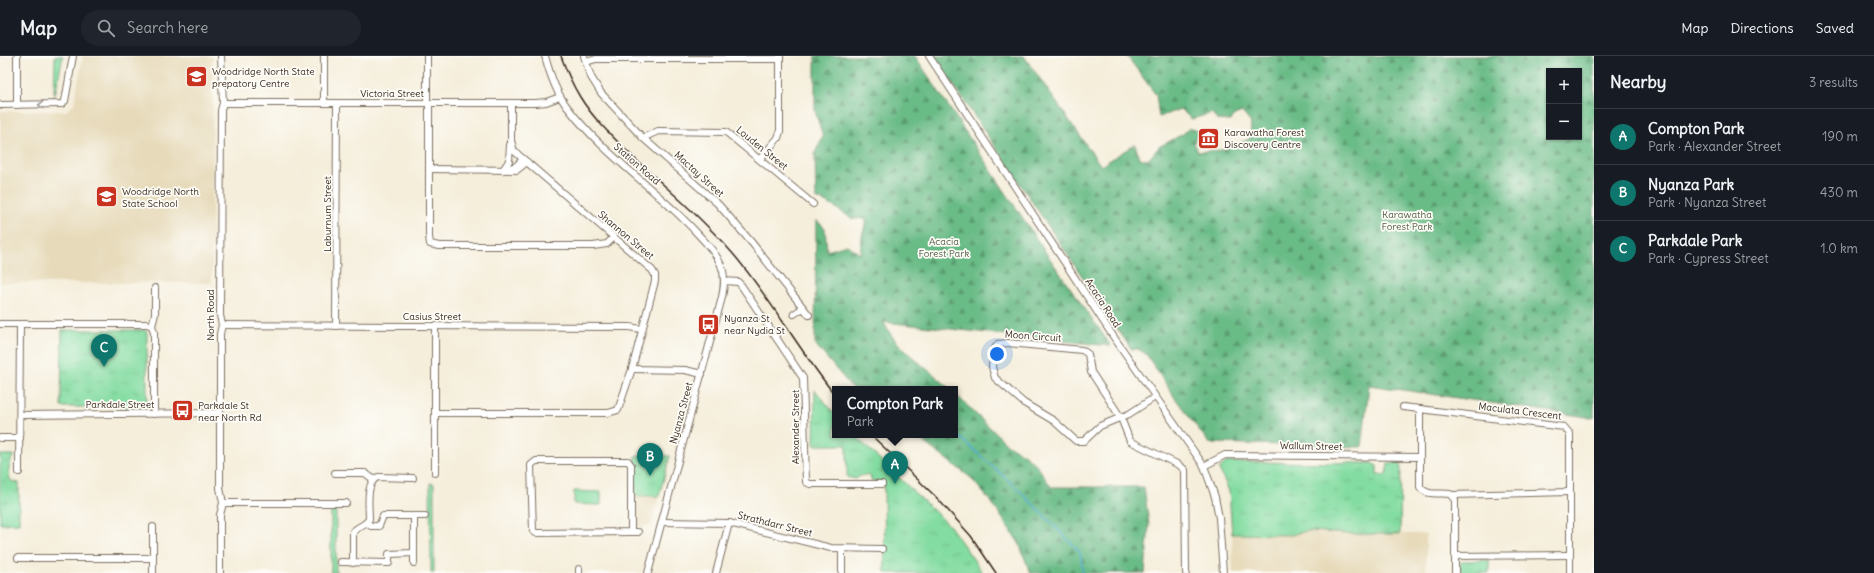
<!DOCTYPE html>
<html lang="en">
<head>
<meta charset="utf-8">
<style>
  body { margin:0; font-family:Delius,sans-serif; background:#20242c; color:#f1f3f6 }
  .controls { position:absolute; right:12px; top:12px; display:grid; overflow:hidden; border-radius:0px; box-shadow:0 1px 3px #0004 }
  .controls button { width:36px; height:36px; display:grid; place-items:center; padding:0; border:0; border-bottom:1px solid #363941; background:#171b24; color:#f1f3f6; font:20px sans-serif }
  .you { position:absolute; left:997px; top:298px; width:14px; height:14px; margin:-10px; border:3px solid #fff; border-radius:50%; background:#1a73e8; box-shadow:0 0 0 6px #1a73e833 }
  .badge { display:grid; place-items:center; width:26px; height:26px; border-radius:50%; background:#0f766e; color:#fff; font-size:13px; font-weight:700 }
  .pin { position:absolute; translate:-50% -33px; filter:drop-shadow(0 1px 2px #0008) }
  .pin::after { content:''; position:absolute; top:21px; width:14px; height:12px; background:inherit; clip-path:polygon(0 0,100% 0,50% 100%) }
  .popup { position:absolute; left:832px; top:330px; width:126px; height:52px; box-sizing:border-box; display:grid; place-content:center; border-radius:0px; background:#171b24; filter:drop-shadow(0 1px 3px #0005); font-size:13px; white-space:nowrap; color:#9ea1a6 }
  .popup b { font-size:15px; color:#f1f3f6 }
  .popup::after { content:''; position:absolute; left:50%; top:100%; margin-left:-8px; border:8px solid transparent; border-top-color:#171b24 }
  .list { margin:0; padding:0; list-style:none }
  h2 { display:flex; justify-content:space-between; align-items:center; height:52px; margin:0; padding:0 16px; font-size:17px }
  h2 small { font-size:13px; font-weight:400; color:#9ea1a6 }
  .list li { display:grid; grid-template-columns:26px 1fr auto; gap:12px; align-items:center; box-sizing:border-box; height:56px; padding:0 16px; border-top:1px solid #363941 }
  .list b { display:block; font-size:15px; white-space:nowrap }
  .list p { margin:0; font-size:13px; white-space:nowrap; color:#9ea1a6 }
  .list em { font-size:13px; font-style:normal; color:#9ea1a6 }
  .icon { flex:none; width:22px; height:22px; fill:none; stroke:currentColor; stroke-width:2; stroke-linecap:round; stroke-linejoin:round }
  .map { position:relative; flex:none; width:1594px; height:517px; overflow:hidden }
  header { display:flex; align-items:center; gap:24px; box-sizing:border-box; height:56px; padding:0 20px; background:#171b24; border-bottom:1px solid #363941 }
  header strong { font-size:19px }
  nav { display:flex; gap:22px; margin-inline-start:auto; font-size:14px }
  .search { width:280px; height:36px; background:#20242c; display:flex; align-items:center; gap:10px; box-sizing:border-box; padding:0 14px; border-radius:22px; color:#9ea1a6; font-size:15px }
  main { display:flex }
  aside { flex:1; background:#171b24 }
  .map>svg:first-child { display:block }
  .built { fill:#e7daba }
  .grass { fill:url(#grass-tufts); stroke:#5f8360 }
  .forest { fill:url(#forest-firs); stroke:#527352; fill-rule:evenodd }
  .garden { fill:#83dca1; stroke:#5f8360 }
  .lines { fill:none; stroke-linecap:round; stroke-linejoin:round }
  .stream { stroke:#50abcd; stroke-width:1.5 }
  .minor-casing { stroke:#7c6f60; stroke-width:8 }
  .minor { stroke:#fff; stroke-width:6 }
  .rail { stroke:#3b2a1e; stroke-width:1.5 }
  .oneway { stroke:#a79f9a }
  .labels { text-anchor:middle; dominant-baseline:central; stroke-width:3.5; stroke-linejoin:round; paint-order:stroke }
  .poi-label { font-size:10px; fill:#3b2a1e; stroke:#fdfcf7; text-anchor:start }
  .street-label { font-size:10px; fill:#3b2a1e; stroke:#fdfcf7 }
  .park-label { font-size:10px; fill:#515f45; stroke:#fdfcf7 }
</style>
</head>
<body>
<header>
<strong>Map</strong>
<div class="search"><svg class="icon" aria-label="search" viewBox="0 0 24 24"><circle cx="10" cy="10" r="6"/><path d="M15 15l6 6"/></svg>Search here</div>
<nav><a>Map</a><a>Directions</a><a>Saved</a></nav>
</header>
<main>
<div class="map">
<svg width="1594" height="517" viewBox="0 0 1594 517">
  <defs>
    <pattern id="grass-tufts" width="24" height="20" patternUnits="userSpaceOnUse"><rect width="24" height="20" fill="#83dca1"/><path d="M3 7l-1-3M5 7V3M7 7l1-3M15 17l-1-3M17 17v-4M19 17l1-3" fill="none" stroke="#72bd8a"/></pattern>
    <pattern id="forest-firs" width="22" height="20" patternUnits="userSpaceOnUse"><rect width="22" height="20" fill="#6abc87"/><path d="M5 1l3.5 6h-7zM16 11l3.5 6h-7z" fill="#58996e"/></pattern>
  </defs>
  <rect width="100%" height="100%" fill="#fdfcf7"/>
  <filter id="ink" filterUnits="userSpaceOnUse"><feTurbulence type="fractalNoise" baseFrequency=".025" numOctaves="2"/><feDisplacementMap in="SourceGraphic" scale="8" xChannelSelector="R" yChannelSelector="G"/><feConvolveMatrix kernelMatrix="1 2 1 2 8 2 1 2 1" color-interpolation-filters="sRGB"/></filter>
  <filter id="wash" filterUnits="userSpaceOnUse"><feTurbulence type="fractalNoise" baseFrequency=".012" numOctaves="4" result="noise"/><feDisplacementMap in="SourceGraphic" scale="16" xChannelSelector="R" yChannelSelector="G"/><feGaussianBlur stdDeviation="0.9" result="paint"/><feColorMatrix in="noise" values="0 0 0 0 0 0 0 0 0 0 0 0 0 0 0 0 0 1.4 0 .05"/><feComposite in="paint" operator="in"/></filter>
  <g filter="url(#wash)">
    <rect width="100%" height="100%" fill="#f5eedb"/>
    <g class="built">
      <polygon points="83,0 213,0 212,227 0,227 0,55 66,55 74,48"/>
      <polygon points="634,440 659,440 651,470 634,471"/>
      <polygon points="1307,475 1347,478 1426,478 1426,517 1233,517 1232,478 1292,479 1299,476"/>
    </g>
    <g class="grass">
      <polygon points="55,0 63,0 54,43"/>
      <polygon points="62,274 144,274 147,276 147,347 142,351 61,351"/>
      <path d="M815,334L835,358V379H854L950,470L983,517H885L884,425H872L870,420C865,418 860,419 856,423L847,421V389H814Z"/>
      <path d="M0,399H14C9,408 7,416 11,425L19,427V467L0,468Z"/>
      <polygon points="635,400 670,400 659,440 634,440"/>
      <path d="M1226,406L1372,407L1377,410V419H1386L1388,407L1401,406L1400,478C1383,478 1365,478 1347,478C1330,478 1309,471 1292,479L1232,478L1229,435L1219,413Z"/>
      <polygon points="430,427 434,428 434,517 431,517"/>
      <polygon points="336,453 336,517 331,517 331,454"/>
      <polygon points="1489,504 1489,517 1460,517 1460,507 1465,505"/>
    </g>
    <g class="forest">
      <path d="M815,0H915L1048,200L1111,290L884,266C894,292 930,313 950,333H853L815,288L816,164L825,172L827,195L847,189L860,198L862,180L867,162L853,163L831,149L816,142L815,97L823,80L815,55Z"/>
      <path d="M934,0H1024L1101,110L1135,88L1139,102L1148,104L1159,91L1183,78L1189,72L1198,75L1194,87L1198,96L1222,94L1250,83L1251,67L1242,56L1234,59L1231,65L1217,64L1212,57L1192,63L1180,53L1159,61L1156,39L1127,0H1594V362L1369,329L1362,391L1209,387L1175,342L1146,298L1138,293H1131ZM1549,15H1579V81H1549Z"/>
      <polygon points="955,338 1008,389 1026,400 1038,411 1051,431 1144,431 1149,469 1145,517 1030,517 1019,487 992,447 970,421 914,379 955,379"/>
    </g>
    <polygon class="garden" points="574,435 601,436 601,449 574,448"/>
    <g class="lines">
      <polyline class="stream" points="955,377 1019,434 1080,496 1083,517"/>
    </g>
  </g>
  <g filter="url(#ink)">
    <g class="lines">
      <defs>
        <g id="minor">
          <polyline points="324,0 324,47"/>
          <polyline points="427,0 427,47"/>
          <path d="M545,0C550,19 556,37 568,52C605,100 655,132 695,175C704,185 716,196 721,209C726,221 724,233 721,245L648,517"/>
          <polyline points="584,0 591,21 601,37 643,82 718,148 752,187 809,259"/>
          <polyline points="929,0 1113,280 1204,410 1215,441 1219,462 1223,517"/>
          <polyline points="586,6 596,3 780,3"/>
          <polyline points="223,47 536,47 546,46 560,41"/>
          <polyline points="429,47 429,181 430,188 439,190 593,190 607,188 613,182"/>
          <polyline points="0,49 62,48 65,45 73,0"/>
          <polyline points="17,49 17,0"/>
          <polyline points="643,82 658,75 726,76 813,148"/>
          <polyline points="760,103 778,82 780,76 780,0"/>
          <polyline points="510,112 516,110 523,103"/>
          <polyline points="429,113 517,114 527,106"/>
          <polyline points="503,114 509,105 510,89"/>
          <polyline points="724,225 738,226 741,229 803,322 806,426 810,428 882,428"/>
          <polyline points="794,258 803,252"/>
          <polyline points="0,268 147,268 152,270"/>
          <polyline points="222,269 629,271 641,273"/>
          <polyline points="336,270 337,47"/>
          <polyline points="632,313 685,314 702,318"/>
          <polyline points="1155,341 1129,358 1100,370 1084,385 1076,385 1054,365 1024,347 995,322 992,311 994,294 998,288 1008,287 1082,294 1088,298 1091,316 1121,362 1130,385 1179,409 1185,414 1186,517"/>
          <polyline points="1403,351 1420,353"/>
          <polyline points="436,357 608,357 618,354 632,313 655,225 655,219 652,214 514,95 511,85 511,48"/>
          <polyline points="154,358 154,276 152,270 155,258 155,232"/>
          <polyline points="20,359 220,357"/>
          <polyline points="0,382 20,382"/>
          <polyline points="1204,410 1225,399 1420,401"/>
          <polyline points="19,416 20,268"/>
          <polyline points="335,417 365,417 373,423"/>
          <polyline points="435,417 435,270"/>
          <polyline points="1452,439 1570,436"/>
          <polyline points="223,447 346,447"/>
          <polyline points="662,466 729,467 831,492 882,493"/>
          <polyline points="367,467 371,470 379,470 383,460 425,460"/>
          <polyline points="153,471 153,517"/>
          <polyline points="631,476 631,409 628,405 536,405 531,409 533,475 536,477 631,476 638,476"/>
          <polyline points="842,493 842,517"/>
          <polyline points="1455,500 1570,499"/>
          <polyline points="18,502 153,502"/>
          <polyline points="341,506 389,507 389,498 414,497"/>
          <path d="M353,507V476C357,470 365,470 369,463C369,451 365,426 378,421L413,422"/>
          <polyline points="414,507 414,460"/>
          <polyline points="579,513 579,517"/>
          <polyline points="220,517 220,459 223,447 220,432 220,278 222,269 220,259 221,54 223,47 221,0"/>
          <polyline points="716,517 729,467"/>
          <path d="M1455,517V444L1450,438C1440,436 1427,441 1420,431V353L1564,371L1570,378V517"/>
        </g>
      </defs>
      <use href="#minor" class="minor-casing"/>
      <use href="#minor" class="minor"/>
      <g class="rail">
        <path d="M561,0C566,14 572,28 580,41C594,64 615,83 634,102C668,133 704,164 734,199C771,243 799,294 835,339"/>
        <polyline points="871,379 936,441 971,480 996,517"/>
      </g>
    </g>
    <defs><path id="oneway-chevron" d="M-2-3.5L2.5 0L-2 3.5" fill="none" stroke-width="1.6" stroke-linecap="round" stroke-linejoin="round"/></defs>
    <use class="oneway" href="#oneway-chevron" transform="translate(41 49) rotate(180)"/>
  </g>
  <defs>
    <symbol id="school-square" viewBox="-11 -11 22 22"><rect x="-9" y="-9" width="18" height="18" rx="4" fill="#c8321e" stroke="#fdfcf7"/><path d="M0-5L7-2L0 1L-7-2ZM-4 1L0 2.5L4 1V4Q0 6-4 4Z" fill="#fff"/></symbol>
    <symbol id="museum-square" viewBox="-11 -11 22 22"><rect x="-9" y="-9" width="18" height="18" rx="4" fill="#c8321e" stroke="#fdfcf7"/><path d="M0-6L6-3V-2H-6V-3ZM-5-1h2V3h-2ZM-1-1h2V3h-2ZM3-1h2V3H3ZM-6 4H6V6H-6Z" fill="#fff"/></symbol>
    <symbol id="bus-square" viewBox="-11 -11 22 22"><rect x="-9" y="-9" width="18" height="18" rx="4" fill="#c8321e" stroke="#fdfcf7"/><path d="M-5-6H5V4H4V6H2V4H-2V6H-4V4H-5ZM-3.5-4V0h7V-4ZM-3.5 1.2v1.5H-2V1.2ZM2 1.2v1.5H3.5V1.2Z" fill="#fff"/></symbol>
  </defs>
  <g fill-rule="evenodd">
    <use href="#school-square" x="184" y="8" width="25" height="25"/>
    <use href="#museum-square" x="1196" y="70" width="25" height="25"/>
    <use href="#school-square" x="94" y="128" width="25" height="25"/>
    <use href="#bus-square" x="696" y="256" width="25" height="25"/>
    <use href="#bus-square" x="170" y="342" width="25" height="25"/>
  </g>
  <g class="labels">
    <g class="poi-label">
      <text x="212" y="15">Woodridge North State<tspan x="212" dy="12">prepatory Centre</tspan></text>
      <text x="1224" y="76">Karawatha Forest<tspan x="1224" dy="12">Discovery Centre</tspan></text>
      <text x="122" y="135">Woodridge North<tspan x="122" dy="12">State School</tspan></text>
      <text x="724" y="262">Nyanza St<tspan x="724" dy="12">near Nydia St</tspan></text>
      <text x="198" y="349">Parkdale St<tspan x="198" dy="12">near North Rd</tspan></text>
    </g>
    <g class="street-label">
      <text x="392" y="37">Victoria Street</text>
      <text transform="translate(762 92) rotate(39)">Louden Street</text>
      <text transform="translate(637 108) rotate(41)">Station Road</text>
      <text transform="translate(699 118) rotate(42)">Mactay Street</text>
      <text transform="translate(327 158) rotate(-90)">Laburnum Street</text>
      <text transform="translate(626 179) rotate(40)">Shannon Street</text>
      <text transform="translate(1103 247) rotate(57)">Acacia Road</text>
      <text transform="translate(210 259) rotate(-90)">North Road</text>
      <text x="432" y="260">Casius Street</text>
      <text transform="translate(1033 280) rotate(4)">Moon Circuit</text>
      <text x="120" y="348">Parkdale Street</text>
      <text transform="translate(1520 355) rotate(7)">Maculata Crescent</text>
      <text transform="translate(681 357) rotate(-75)">Nyanza Street</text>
      <text transform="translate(795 371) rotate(-90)">Alexander Street</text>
      <text transform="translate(1311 390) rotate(1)">Wallum Street</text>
      <text transform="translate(775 468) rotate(14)">Strathdarr Street</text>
    </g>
    <g class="park-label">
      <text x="1407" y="158">Karawatha<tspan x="1407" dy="12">Forest Park</tspan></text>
      <text x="944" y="185">Acacia<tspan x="944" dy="12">Forest Park</tspan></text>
    </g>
  </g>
</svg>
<div class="controls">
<button>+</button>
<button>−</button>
</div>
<div class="you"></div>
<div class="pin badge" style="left:895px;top:428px">A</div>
<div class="popup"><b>Compton Park</b>Park</div>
<div class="pin badge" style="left:650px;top:420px">B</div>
<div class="pin badge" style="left:104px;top:311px">C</div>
</div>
<aside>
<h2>Nearby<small>3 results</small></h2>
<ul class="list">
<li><span class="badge">A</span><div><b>Compton Park</b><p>Park · Alexander Street</p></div><em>190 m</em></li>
<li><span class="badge">B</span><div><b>Nyanza Park</b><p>Park · Nyanza Street</p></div><em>430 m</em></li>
<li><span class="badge">C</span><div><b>Parkdale Park</b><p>Park · Cypress Street</p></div><em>1.0 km</em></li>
</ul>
</aside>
</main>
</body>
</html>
